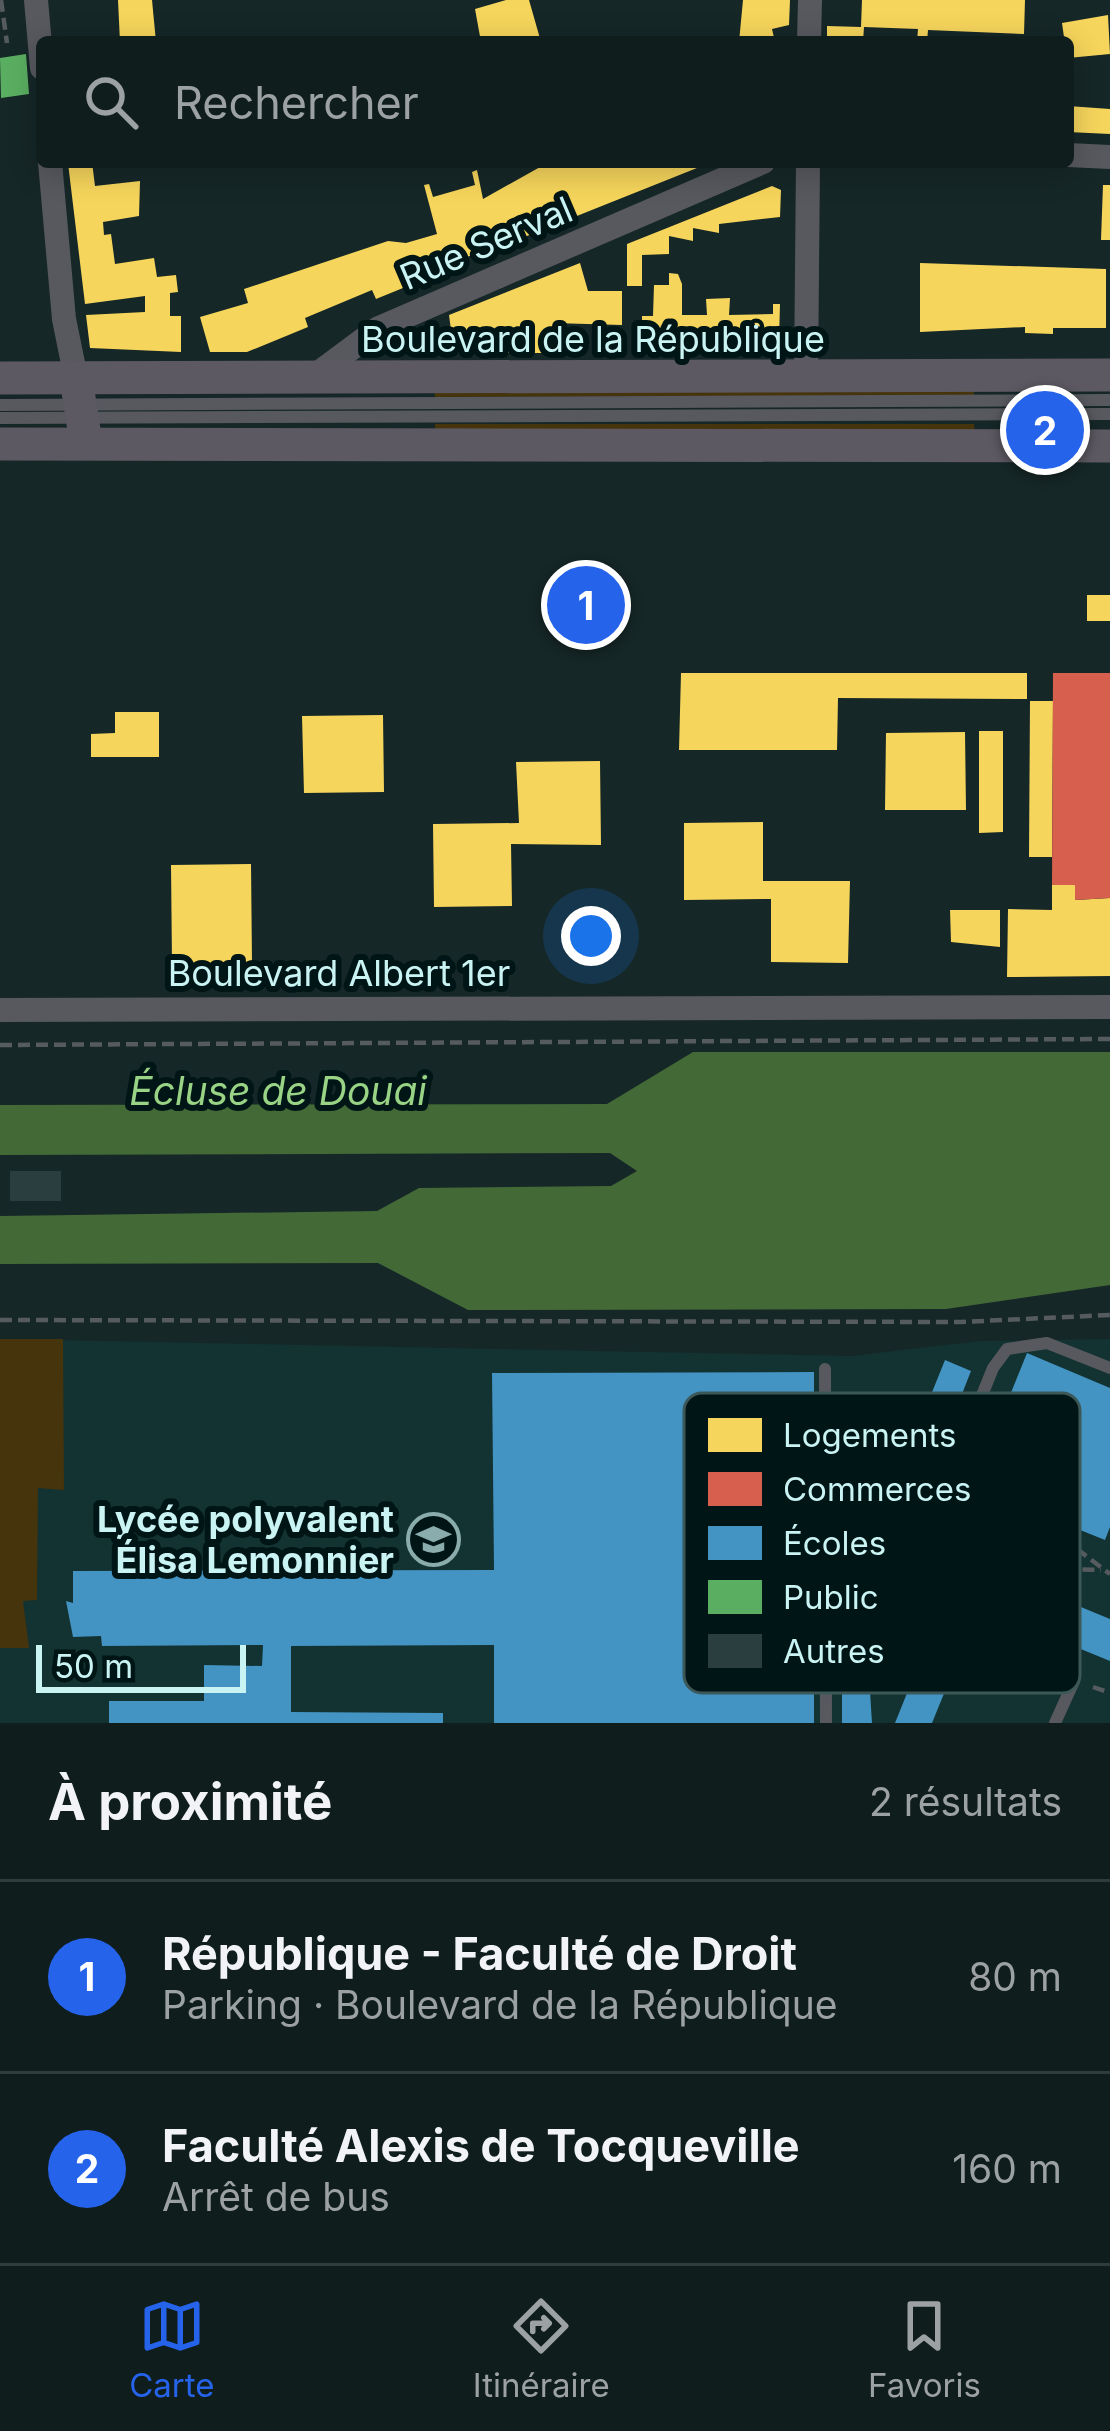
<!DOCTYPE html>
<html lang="fr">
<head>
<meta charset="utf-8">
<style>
  body { margin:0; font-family:Inter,sans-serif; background:#1e2a2a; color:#f1f3f6 }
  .scale { position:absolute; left:36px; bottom:30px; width:210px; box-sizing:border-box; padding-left:12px; border:6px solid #caf3f4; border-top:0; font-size:33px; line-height:42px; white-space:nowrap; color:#caf3f4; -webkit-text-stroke:9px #001516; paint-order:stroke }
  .you { position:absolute; left:591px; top:936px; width:42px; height:42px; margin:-30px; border:9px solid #fff; border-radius:50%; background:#1a73e8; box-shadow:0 0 0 18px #1a73e833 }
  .badge { display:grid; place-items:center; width:78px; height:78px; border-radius:50%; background:#2563eb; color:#fff; font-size:39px; font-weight:700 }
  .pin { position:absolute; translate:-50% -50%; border:6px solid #fff; box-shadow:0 3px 12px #0006 }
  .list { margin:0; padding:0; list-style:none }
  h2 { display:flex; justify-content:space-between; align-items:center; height:156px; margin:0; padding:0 48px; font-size:51px }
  h2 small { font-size:39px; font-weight:400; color:#9ca2a4 }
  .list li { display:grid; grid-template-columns:78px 1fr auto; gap:36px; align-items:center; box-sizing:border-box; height:192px; padding:0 48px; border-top:3px solid #303b3b }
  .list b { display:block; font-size:45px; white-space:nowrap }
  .list p { margin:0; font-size:39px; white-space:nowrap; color:#9ca2a4 }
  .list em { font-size:39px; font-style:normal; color:#9ca2a4 }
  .icon { flex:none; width:66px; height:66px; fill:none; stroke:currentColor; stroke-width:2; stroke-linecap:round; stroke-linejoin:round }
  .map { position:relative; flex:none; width:1110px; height:1723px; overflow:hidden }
  .search { position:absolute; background:#101d1d; box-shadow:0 6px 30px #0003; left:36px; right:36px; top:36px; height:132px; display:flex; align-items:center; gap:30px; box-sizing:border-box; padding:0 42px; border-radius:12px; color:#9ca2a4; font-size:45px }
  .sheet { height:540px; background:#101d1d }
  nav { display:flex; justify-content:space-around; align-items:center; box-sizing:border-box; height:168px; border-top:3px solid #303b3b; background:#101d1d; font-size:33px; color:#9ca2a4 }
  nav a { display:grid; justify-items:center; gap:6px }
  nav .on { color:#2563eb }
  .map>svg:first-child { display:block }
  .built { fill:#133232 }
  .green { fill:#46340c }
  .water { fill:#436937 }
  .homes { fill:#f6d55c }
  .shops { fill:#d6604d }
  .schools { fill:#4393c3 }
  .public { fill:#5aae61 }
  .building { fill:#2b3e3f }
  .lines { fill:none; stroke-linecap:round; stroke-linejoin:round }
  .path { stroke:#555b5e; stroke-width:4.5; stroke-dasharray:12 6; stroke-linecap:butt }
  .service { stroke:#58595f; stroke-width:12 }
  .minor { stroke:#58595f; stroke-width:24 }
  .secondary { stroke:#5d5962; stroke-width:33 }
  .labels { text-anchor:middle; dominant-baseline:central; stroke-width:12; stroke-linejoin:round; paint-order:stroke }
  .street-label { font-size:36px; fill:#caf3f4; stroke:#001516 }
  .poi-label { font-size:36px; font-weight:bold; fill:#caf3f4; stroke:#001516; text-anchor:end }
  .water-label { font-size:39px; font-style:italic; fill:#99d385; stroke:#001516 }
  .key { fill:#001516; stroke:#3d5859; stroke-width:3 }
  .key-label { font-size:33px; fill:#caf3f4 }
</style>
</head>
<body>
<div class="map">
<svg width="1110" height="1723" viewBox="0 0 1110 1723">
  <rect width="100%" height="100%" fill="#162727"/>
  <polygon class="built" points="0,1339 851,1356 980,1341 1110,1339 1110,1723 0,1723"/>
  <g class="green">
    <polygon points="974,383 974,396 435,397 434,387"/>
    <polygon points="435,424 974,424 975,437 435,437"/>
    <polygon points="0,1339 63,1339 64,1490 38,1488 37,1600 23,1601 29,1648 0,1648"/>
  </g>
  <polygon class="water" points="693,1052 1110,1052 1110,1285 946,1309 468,1310 378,1263 0,1264 0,1216 377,1211 419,1188 611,1186 637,1171 610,1153 0,1155 0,1105 607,1104"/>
  <g class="homes">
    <polygon points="118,0 152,0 156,42 120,42"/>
    <polygon points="506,0 529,0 541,42 481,42 475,9"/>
    <polygon points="743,0 790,0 789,25 772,29 775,42 739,42"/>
    <polygon points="862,0 1025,0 1024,34 928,30 927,42 917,42 918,29 864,27 863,42 827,42 827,26 861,27"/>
    <polygon points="1108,15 1110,54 1068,58 1068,42 1050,42 1064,37 1062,23"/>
    <polygon points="1068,106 1110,109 1110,134 1068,132"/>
    <polygon points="92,162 95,186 140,181 139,216 103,222 104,235 111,234 115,264 154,258 157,277 176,275 178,292 170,293 170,316 181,316 181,352 90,348 86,315 145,312 145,296 85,304 68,163"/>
    <polygon points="549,162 712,162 494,249 421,270 425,279 376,299 372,290 305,318 308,327 247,352 210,352 200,317 248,303 244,289 388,241 406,243 437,234 424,185 429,184 433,197 475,185 472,172 477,170 483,199"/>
    <polygon points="1103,185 1110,185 1110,240 1101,240"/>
    <polygon points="772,186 781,190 780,217 719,224 719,233 693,228 693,241 669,236 669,254 642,255 642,286 627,286 627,244"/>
    <polygon points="1106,245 1106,328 1053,328 1053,334 1025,333 1025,327 920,332 920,263 1106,269"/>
    <polygon points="580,263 588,291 622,291 622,325 553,323 553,353 454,353 449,315"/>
    <polygon points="669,273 678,274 682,284 682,315 707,315 706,299 730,298 729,315 773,314 773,304 780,304 779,340 764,352 642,353 642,316 653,316 654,285 669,285"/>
    <rect x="1087" y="595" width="23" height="26"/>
    <polygon points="681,673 1027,673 1027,699 838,698 837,750 679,750"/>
    <polygon points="1030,701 1053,701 1052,857 1029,857"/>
    <polygon points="115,712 159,712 159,757 91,757 91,734 115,733"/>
    <polygon points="383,715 384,792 304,793 302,716"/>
    <polygon points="979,731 1003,731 1003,832 979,833"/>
    <polygon points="965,732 966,810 885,810 886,733"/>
    <polygon points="600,761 601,845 511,844 512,906 434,907 433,824 519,823 516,762"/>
    <polygon points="763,822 763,881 850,881 848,963 771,962 771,899 684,900 684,823"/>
    <polygon points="251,864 252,963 172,964 171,865"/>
    <polygon points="1052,885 1075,885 1075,900 1110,898 1110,976 1007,977 1008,909 1052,910"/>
    <polygon points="950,910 1000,910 1000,947 951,942"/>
  </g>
  <polygon class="shops" points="1053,673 1110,673 1110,898 1075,900 1075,885 1052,885"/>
  <g class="schools">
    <polygon points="1027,1353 1110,1388 1110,1527 1105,1540 973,1487"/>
    <polygon points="945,1360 971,1371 949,1427 922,1417"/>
    <polygon points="814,1372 814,1723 494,1723 494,1645 291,1646 291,1712 443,1713 443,1723 109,1723 109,1701 204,1701 204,1665 262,1666 263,1645 102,1646 101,1636 73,1637 66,1601 73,1603 73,1571 494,1570 492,1373"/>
    <polygon points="940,1551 987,1564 986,1568 1110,1619 1110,1661 927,1586"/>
    <polygon points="868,1660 872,1723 842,1723 842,1662"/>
    <polygon points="920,1661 952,1674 932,1723 895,1723"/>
  </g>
  <polygon class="public" points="26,54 29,94 1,98 0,58"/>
  <rect class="building" x="10" y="1171" width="51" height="30"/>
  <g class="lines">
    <g class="path">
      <polyline points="1,0 7,43"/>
      <polyline points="0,1045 1110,1039"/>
      <polyline points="0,1320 960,1322 1110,1315"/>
      <polyline points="958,1510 1021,1534 1069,1543 1110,1574"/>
      <polyline points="1023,1536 1060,1569 1101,1570"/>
      <polyline points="1093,1687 1110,1693"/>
    </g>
    <g class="service">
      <polyline points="0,405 1110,400"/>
      <polyline points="0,418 1110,414"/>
      <polyline points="825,1369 826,1723"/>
      <polyline points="1055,1723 1074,1681 913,1619 900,1599 993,1368 1007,1349 1047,1343 1110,1368"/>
    </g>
    <g class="minor">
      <polyline points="36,0 42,68"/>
      <polyline points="809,42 810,0"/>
      <polyline points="1068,155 1110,157"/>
      <polyline points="50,162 64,319 76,378"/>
      <polyline points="313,377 379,328 763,162"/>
      <polyline points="806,378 808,162"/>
      <polyline points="0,1010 1110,1007"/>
    </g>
    <g class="secondary">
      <polyline points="0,378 1110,375"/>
      <polyline points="76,378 86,443"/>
      <polyline points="0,444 1110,446"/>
    </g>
  </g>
  <defs>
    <symbol id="school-ring" viewBox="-11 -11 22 22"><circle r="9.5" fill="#001516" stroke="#8bacac" stroke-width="1.5"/><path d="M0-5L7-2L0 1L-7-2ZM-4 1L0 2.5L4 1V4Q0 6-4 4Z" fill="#8bacac"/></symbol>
  </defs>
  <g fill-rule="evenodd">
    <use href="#school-ring" x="404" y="1510" width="59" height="59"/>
  </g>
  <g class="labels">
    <g class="street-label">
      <text transform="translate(486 243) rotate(-23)">Rue Serval</text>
      <text x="593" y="339">Boulevard de la République</text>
      <text x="339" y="973">Boulevard Albert 1er</text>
    </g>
    <g class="poi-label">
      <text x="394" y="1519">Lycée polyvalent<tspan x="394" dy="41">Élisa Lemonnier</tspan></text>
    </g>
    <g class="water-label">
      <text x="278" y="1090">Écluse de Douai</text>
    </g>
  </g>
  <rect x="684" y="1393" width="396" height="300" rx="18" class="key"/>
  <rect x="708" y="1418" width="54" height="34" fill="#f6d55c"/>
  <rect x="708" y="1472" width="54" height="34" fill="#d6604d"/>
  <rect x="708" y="1526" width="54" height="34" fill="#4393c3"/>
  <rect x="708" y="1580" width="54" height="34" fill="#5aae61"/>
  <rect x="708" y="1634" width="54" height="34" fill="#2b3e3f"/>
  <g class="key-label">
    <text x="783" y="1447">Logements</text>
    <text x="783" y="1501">Commerces</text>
    <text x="783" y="1555">Écoles</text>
    <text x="783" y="1609">Public</text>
    <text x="783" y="1663">Autres</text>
  </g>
</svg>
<div class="scale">50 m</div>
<div class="you"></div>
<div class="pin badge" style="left:586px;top:605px">1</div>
<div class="pin badge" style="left:1045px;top:430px">2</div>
<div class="search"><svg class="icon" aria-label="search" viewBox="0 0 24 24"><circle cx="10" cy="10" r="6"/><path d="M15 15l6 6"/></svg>Rechercher</div>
</div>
<section class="sheet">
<h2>À proximité<small>2 résultats</small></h2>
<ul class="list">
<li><span class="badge">1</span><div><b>République - Faculté de Droit</b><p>Parking · Boulevard de la République</p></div><em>80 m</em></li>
<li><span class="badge">2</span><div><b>Faculté Alexis de Tocqueville</b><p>Arrêt de bus</p></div><em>160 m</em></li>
</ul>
</section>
<nav>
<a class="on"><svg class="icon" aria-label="map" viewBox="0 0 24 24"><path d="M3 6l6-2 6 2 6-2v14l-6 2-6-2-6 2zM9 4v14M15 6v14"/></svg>Carte</a>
<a><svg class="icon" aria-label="directions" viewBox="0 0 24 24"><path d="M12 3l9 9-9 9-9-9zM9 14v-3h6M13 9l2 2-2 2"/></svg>Itinéraire</a>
<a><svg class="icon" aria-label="saved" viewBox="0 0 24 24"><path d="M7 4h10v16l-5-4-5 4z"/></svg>Favoris</a>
</nav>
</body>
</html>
